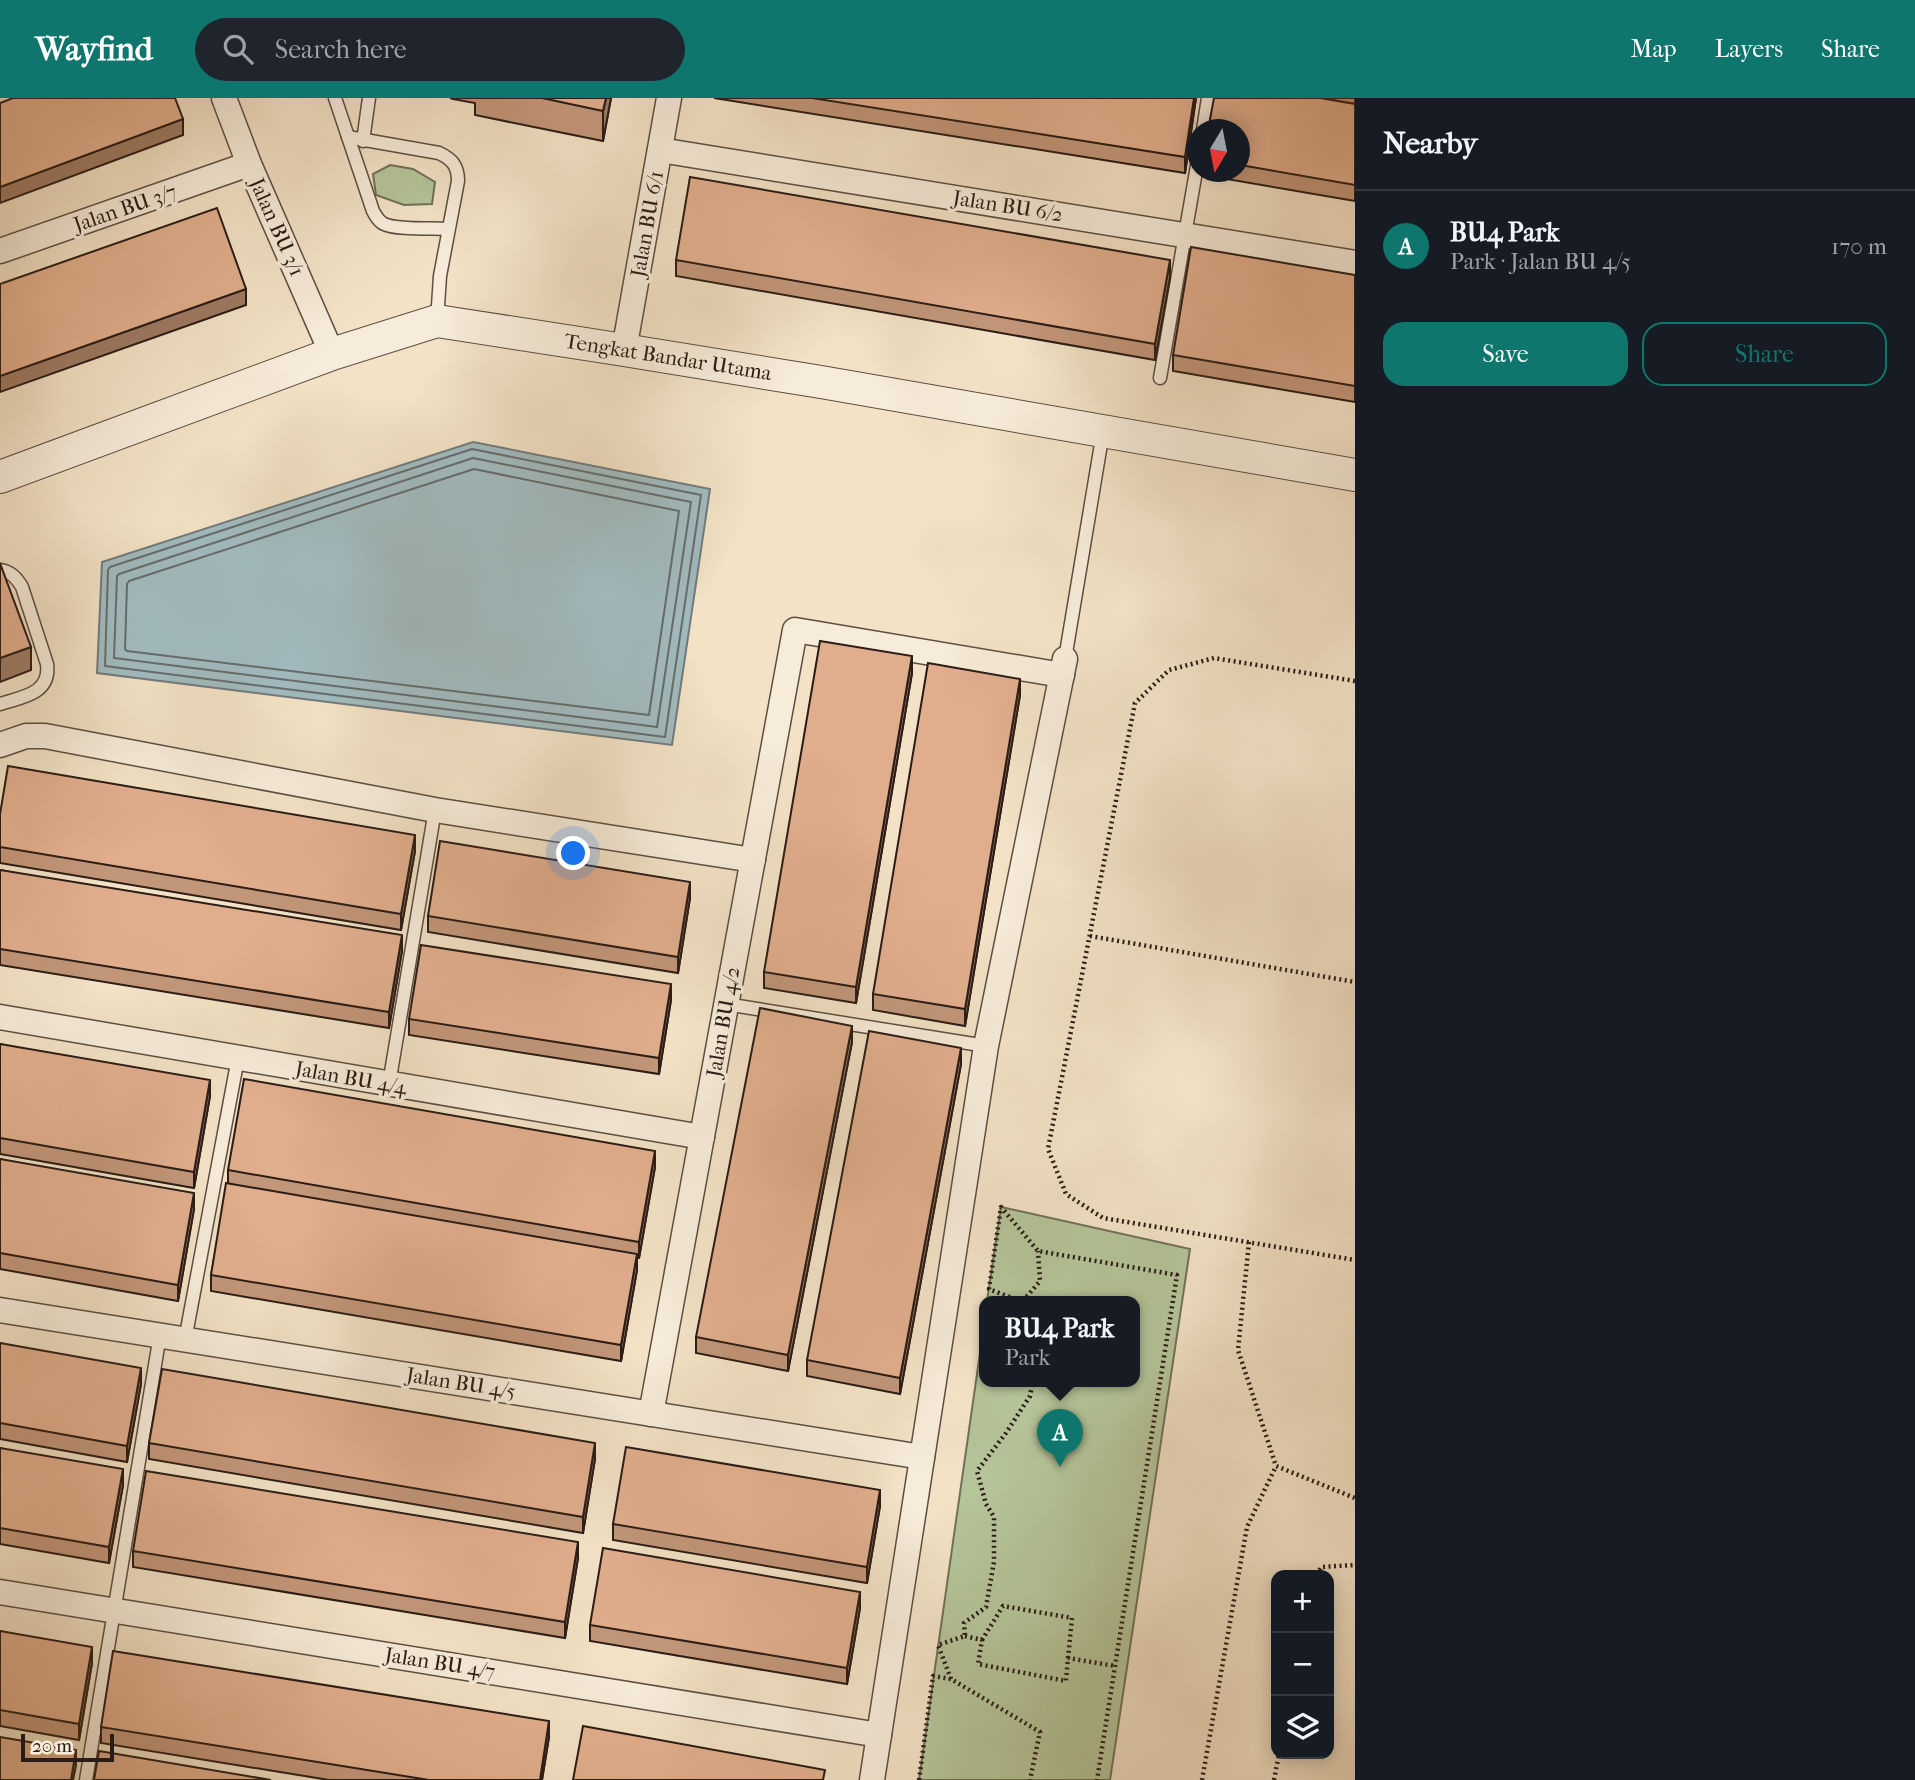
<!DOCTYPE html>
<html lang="en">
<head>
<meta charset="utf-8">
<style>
  body { margin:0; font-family:"IM FELL French Canon",serif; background:#20242c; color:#f1f3f6 }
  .controls { position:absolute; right:21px; bottom:21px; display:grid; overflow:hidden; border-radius:14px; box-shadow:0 4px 18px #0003 }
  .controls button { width:63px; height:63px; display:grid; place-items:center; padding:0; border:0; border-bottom:2px solid #363941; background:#171b24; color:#f1f3f6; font:35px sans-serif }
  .compass { position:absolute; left:1187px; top:21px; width:63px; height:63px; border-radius:50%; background:#171b24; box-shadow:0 4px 18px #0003; rotate:190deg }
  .scale { position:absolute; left:21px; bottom:18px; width:93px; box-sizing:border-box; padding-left:7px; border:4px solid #2a1c16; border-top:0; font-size:19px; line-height:24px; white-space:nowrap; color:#2a1c16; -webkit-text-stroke:5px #f7ecda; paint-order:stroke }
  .you { position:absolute; left:574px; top:756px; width:24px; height:24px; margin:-18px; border:5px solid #fff; border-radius:50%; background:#1a73e8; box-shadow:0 0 0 10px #1a73e833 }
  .badge { display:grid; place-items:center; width:46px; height:46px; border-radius:50%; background:#0f766e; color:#fff; font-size:23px; font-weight:700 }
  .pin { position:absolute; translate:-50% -58px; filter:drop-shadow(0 2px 4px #0008) }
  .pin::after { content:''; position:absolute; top:37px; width:24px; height:21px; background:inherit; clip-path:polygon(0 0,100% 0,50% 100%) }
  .popup { position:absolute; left:979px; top:1198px; width:161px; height:91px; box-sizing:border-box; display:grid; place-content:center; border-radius:14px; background:#171b24; filter:drop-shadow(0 2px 5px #0005); font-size:23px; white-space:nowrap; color:#9ea1a6 }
  .popup b { font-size:26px; color:#f1f3f6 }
  .popup::after { content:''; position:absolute; left:50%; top:100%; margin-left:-14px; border:14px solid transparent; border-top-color:#171b24 }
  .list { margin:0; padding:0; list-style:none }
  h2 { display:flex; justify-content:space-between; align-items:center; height:91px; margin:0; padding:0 28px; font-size:30px }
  h2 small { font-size:23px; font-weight:400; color:#9ea1a6 }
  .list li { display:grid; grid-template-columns:46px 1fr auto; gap:21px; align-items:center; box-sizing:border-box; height:112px; padding:0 28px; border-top:2px solid #363941 }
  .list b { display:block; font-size:26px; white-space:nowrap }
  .list p { margin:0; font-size:23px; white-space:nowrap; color:#9ea1a6 }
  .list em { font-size:23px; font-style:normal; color:#9ea1a6 }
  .actions { display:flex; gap:14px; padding:21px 28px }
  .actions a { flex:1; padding:16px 0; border:2px solid #0f766e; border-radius:21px; text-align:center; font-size:24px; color:#0f766e }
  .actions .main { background:#0f766e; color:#fff }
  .icon { flex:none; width:38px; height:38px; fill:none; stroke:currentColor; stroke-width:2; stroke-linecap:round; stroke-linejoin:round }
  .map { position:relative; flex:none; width:1355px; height:1682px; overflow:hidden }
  header { display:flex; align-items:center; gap:42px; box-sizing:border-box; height:98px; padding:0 35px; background:#0f766e; color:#fff }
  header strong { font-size:33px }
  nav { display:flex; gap:38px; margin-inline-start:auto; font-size:24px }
  .search { width:490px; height:63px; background:#20242c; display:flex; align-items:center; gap:18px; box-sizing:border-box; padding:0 24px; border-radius:38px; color:#9ea1a6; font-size:26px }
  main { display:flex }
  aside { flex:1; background:#171b24 }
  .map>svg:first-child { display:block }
  .green { fill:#b5c499; stroke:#707058; stroke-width:2 }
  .water { fill:#a1bbc0; stroke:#717b7c; stroke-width:2 }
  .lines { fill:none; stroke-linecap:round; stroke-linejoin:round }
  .shore { stroke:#666c6b; stroke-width:2 }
  .service-casing { stroke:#5c4e42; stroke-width:15 }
  .minor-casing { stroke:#5c4e42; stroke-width:27 }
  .tertiary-casing { stroke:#5c4e42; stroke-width:34 }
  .path { stroke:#2a1c16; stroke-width:4.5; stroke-dasharray:2 3.5; stroke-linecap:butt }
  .service { stroke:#f7ecda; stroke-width:12 }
  .minor { stroke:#f7ecda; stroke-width:24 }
  .tertiary { stroke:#f7ecda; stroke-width:32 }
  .wall { fill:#c29679; stroke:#2a1c16; stroke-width:2 }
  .shaded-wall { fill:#9e7a63; stroke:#2a1c16; stroke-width:2 }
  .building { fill:#e1ae8d; stroke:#2a1c16; stroke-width:2 }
  .labels { text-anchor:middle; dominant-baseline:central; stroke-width:7; stroke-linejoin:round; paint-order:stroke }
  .street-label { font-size:21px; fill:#2a1c16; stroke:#f7ecda }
</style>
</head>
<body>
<header>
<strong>Wayfind</strong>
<div class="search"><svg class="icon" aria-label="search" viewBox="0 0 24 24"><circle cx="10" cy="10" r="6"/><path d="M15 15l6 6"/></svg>Search here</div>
<nav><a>Map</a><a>Layers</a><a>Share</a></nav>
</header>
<main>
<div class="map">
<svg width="1355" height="1682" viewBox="0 0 1355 1682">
  <rect width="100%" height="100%" fill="#f3e2c6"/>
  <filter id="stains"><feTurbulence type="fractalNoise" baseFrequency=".00286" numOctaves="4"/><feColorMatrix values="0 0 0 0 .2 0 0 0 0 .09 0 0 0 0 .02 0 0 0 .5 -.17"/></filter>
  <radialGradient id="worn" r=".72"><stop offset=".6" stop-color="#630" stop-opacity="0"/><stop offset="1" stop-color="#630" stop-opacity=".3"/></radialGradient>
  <g class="green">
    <polygon points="390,67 413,71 435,84 432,106 404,107 376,97 373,76"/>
    <polygon points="1001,1109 1190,1151 1110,1682 919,1682 985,1220 985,1283 1135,1283 1135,1203 987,1203"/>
  </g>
  <polygon class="water" points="473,344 710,391 672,647 97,575 102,464"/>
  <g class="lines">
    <g class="shore">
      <polygon points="472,351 701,397 665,639 105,568 108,472 110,469"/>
      <polygon points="473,360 691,404 657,629 114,560 117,478 119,476"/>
      <polygon points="474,371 679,413 649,617 127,553 125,551 127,486 129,483"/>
    </g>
    <defs>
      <g id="service">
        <path d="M335,0L373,113C376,118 378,123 384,126C396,132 433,130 448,131"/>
        <polyline points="1203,32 1208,0"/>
        <path d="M348,39L439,55C452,61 458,68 458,83L440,178L437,223"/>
        <polyline points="363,43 369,0"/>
        <polyline points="1160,280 1198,62"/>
        <path d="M0,472C11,474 16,479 22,489L47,566C51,596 22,599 0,606"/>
        <polyline points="1065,561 1103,334"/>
        <polyline points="726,906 986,948"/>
        <polyline points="389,986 435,712"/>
        <polyline points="185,1242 238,960"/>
        <polyline points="86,1682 160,1237"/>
      </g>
      <g id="minor">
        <polyline points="224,0 249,66 332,256"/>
        <polyline points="660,52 1355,165"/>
        <polyline points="0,153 249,66"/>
        <polyline points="624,252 669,0"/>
        <polyline points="0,647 26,638 45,638 435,712 753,762"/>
        <polyline points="0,919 702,1039"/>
        <polyline points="0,1212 922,1359"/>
        <polyline points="651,1316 795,532 1062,577"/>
        <polyline points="0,1494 879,1637"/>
        <polyline points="872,1682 986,948 1065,561"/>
      </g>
      <polyline id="tertiary" points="0,379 332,256 437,223 624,252 821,284 1355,377"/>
    </defs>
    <use href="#service" class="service-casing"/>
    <use href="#minor" class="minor-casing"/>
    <use href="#tertiary" class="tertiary-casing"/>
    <g class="path">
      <polyline points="1355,583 1214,560 1169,572 1135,605 1048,1051 1066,1096 1103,1120 1355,1162"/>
      <polyline points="1090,838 1355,884"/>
      <polyline points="1249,1144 1238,1252 1276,1368 1355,1400"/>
      <polyline points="1020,1203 989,1191 1001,1109 1038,1153 1177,1177 1097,1682"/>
      <polyline points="1023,1203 1040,1183 1038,1153"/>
      <polyline points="1317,1477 1321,1469 1355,1467"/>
      <polyline points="965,1538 982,1542 978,1566 1066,1583 1068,1560 1115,1568"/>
      <polyline points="982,1542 1003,1508 1072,1520 1068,1560"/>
      <polyline points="951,1581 938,1547 965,1538 964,1525 986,1509 994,1464 994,1419 986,1406 977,1373 1006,1335 1030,1298 1033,1283"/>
      <polyline points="919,1682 933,1578 951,1581 1040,1634 1030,1682"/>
      <polyline points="1202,1682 1247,1429 1276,1368"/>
      <polyline points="1274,1682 1279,1656"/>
    </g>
    <use href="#service" class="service"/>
    <use href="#minor" class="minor"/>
    <use href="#tertiary" class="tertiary"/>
  </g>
  <g class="wall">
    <polygon points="450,0 611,0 603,43 475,17 475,5 453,1"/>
    <polygon points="714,0 1196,0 1185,75"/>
    <polygon points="1321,0 1355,0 1355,6"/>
    <polygon points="1355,6 1355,103 1203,77 1203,74 1240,74 1240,32"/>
    <polygon points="676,162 1170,179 1155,262 676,178"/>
    <polygon points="1355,177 1355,304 1173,273 1173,257"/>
    <polygon points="912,575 856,905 764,890 764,874"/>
    <polygon points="1020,597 965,928 873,912 873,896"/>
    <polygon points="0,716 415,753 401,832 0,765"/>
    <polygon points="0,772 402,853 389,930 0,867"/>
    <polygon points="690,800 678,875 428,834 428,818"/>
    <polygon points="671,902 659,976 409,937 409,921"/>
    <polygon points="852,944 788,1273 696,1255 696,1239"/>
    <polygon points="0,946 210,998 194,1090 0,1056"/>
    <polygon points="961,966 900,1296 807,1278 807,1262"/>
    <polygon points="0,1061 194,1111 178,1203 0,1171"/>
    <polygon points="655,1069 639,1160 637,1160 637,1172 621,1263 211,1193 211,1177 228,1086 228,1072"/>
    <polygon points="0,1245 141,1286 127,1364 0,1341"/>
    <polygon points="149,1345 595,1361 583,1435 149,1361"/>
    <polygon points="0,1350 123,1387 109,1465 0,1446"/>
    <polygon points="880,1408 867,1485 613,1442 613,1426"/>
    <polygon points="133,1453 578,1460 565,1540 133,1469"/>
    <polygon points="860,1510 847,1586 590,1543 590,1527"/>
    <polygon points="0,1533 92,1565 79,1642 0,1628"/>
    <polygon points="101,1629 549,1639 542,1682 329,1682 101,1645"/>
  </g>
  <g class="shaded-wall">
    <polygon points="606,0 611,0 603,43 603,13"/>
    <polygon points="1194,0 1196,0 1185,75 1185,59"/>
    <polygon points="183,21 183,37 0,105 0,89"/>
    <polygon points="1170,162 1170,179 1155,262 1155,246"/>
    <polygon points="246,191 246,207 0,294 0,278"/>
    <polygon points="31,549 31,572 0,584 0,560"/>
    <polygon points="912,558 912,575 856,905 856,889"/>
    <polygon points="1020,581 1020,597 965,928 965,911"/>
    <polygon points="415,737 415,753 401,832 401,816"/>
    <polygon points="690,784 690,800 678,875 678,859"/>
    <polygon points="402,837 402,853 389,930 389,914"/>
    <polygon points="671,886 671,902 659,976 659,960"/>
    <polygon points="852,928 852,944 788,1273 788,1257"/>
    <polygon points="961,950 961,966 900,1296 900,1280"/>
    <polygon points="210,982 210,998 194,1090 194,1074"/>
    <polygon points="655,1053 655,1069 639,1160 639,1144"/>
    <polygon points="194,1095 194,1111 178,1203 178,1187"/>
    <polygon points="637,1156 637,1172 621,1263 621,1247"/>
    <polygon points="141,1270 141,1286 127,1364 127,1348"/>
    <polygon points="595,1345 595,1361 583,1435 583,1419"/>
    <polygon points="123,1371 123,1387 109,1465 109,1449"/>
    <polygon points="880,1392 880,1408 867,1485 867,1469"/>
    <polygon points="578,1444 578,1460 565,1540 565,1524"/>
    <polygon points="860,1494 860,1510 847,1586 847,1570"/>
    <polygon points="92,1549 92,1565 79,1642 79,1626"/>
    <polygon points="549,1623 549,1639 542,1682 540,1682"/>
    <polygon points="76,1652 76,1668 73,1682 71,1682"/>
  </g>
  <g class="building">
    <polygon points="13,0 175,0 183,21 0,89 0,5"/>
    <polygon points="542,0 606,0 603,13"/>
    <polygon points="812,0 1194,0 1185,59"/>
    <polygon points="1214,0 1320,0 1355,6 1355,87 1240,67 1240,32 1208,32"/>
    <polygon points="690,79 1170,162 1155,246 676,162"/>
    <polygon points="217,110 246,191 0,278 0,186"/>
    <polygon points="1191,149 1355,177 1355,288 1173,257"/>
    <polygon points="0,465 31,549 0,560"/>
    <polygon points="820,543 912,558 856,889 764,874"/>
    <polygon points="928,565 1020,581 965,911 873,896"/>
    <polygon points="8,668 415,737 401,816 0,749 0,716"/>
    <polygon points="440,743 690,784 678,859 428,818"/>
    <polygon points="0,772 402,837 389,914 0,851"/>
    <polygon points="421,847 671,886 659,960 409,921"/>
    <polygon points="760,910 852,928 788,1257 696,1239"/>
    <polygon points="869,933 961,950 900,1280 807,1262"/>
    <polygon points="0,946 210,982 194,1074 0,1040"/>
    <polygon points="244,981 655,1053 639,1144 228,1072"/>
    <polygon points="0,1061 194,1095 178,1187 0,1155"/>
    <polygon points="226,1085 637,1156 621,1247 211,1177"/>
    <polygon points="0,1245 141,1270 127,1348 0,1325"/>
    <polygon points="162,1271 595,1345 583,1419 149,1345"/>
    <polygon points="626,1349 880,1392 867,1469 613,1426"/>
    <polygon points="0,1350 123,1371 109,1449 0,1430"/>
    <polygon points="146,1373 578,1444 565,1524 133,1453"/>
    <polygon points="603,1450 860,1494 847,1570 590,1527"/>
    <polygon points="0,1533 92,1549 79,1626 0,1612"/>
    <polygon points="113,1553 549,1623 540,1682 429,1682 101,1629"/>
    <polygon points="583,1628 825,1672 823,1682 573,1682"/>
    <polygon points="0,1639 76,1652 71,1682 0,1682"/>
    <polygon points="99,1653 271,1682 94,1682"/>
  </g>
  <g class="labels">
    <g class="street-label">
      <text transform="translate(1008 108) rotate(9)">Jalan BU 6/2</text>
      <text transform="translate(125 110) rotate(-19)">Jalan BU 3/7</text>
      <text transform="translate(647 126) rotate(-80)">Jalan BU 6/1</text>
      <text transform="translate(277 129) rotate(66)">Jalan BU 3/1</text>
      <text transform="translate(668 259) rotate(9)">Tengkat Bandar Utama</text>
      <text transform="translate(723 924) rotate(-80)">Jalan BU 4/2</text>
      <text transform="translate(351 980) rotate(10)">Jalan BU 4/4</text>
      <text transform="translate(461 1285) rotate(9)">Jalan BU 4/5</text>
      <text transform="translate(440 1565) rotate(9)">Jalan BU 4/7</text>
    </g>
  </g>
  <rect width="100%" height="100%" filter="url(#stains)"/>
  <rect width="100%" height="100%" fill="url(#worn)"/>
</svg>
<div class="controls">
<button>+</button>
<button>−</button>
<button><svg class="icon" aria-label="layers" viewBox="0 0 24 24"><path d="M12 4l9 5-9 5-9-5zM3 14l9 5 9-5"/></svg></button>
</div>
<svg class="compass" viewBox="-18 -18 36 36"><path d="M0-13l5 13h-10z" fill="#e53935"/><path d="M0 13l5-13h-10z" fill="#9ea1a6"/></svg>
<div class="scale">20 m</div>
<div class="you"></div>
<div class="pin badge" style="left:1060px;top:1369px">A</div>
<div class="popup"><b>BU4 Park</b>Park</div>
</div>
<aside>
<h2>Nearby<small></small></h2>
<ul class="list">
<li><span class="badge">A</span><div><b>BU4 Park</b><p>Park · Jalan BU 4/5</p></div><em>170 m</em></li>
</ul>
<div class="actions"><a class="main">Save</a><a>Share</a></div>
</aside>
</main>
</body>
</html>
